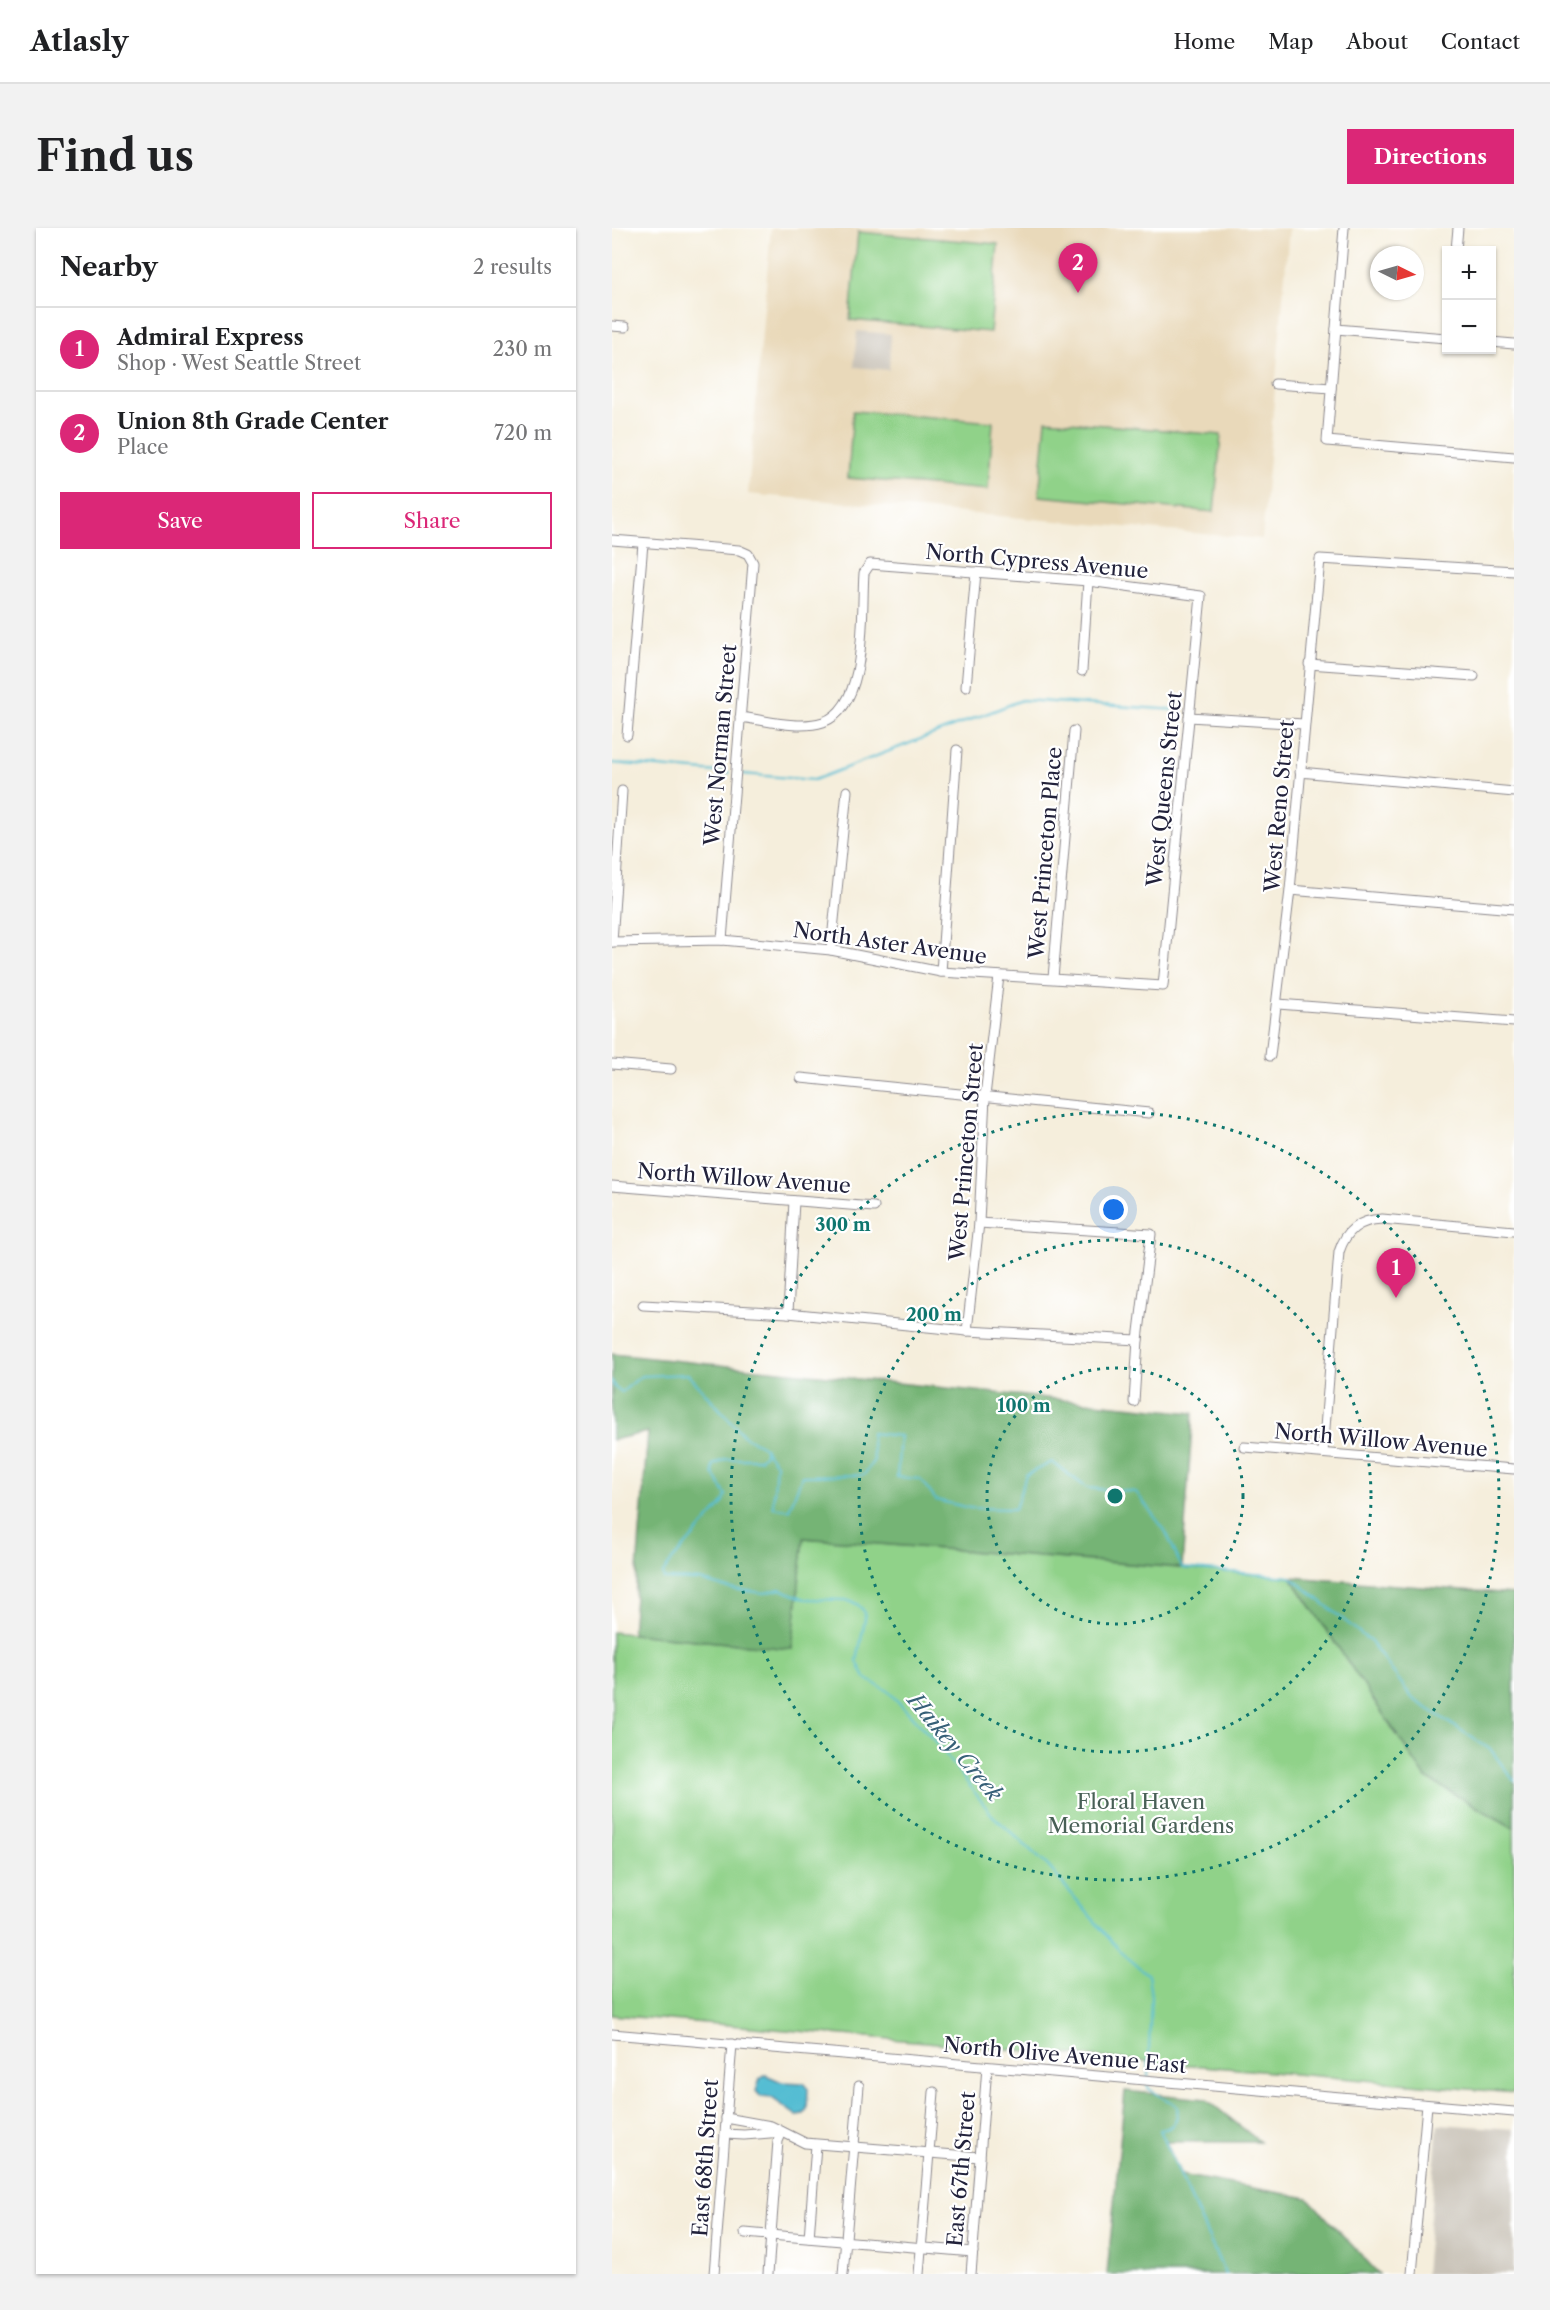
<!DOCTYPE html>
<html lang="en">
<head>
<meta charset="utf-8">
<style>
  body { margin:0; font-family:"Libre Caslon Text",serif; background:#f2f2f2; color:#202124 }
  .controls { position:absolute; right:18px; top:18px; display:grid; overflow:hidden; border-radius:0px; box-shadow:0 2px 4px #0004 }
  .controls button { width:54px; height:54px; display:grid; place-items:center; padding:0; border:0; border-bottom:2px solid #e0e0e0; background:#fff; color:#202124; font:30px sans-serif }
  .compass { position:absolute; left:758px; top:18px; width:54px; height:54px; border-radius:50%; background:#fff; box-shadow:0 2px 4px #0004; rotate:95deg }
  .you { position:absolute; left:502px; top:982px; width:21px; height:21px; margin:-15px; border:4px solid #fff; border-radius:50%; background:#1a73e8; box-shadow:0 0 0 9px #1a73e833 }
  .badge { display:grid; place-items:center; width:39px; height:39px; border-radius:50%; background:#db2777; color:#fff; font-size:20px; font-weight:700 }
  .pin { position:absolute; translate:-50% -50px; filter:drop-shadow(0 2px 3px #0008) }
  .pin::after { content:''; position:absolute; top:32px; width:21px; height:18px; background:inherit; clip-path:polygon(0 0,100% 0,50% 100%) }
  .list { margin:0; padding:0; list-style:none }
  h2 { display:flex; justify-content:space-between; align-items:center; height:78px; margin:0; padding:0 24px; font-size:26px }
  h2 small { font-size:20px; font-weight:400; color:#757577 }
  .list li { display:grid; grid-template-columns:39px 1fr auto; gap:18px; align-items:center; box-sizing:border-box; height:84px; padding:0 24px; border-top:2px solid #e0e0e0 }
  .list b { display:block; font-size:22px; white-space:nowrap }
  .list p { margin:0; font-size:20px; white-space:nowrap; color:#757577 }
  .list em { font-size:20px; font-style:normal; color:#757577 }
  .actions { display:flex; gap:12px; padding:18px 24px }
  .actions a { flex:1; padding:14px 0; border:2px solid #db2777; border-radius:0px; text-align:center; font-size:21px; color:#db2777 }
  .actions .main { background:#db2777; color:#fff }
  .map { position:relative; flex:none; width:902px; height:2046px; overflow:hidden; border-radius:0px }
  header { display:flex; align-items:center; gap:36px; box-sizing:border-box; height:84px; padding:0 30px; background:#fff; border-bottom:2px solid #e0e0e0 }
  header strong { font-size:28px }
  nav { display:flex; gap:33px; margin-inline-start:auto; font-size:21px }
  .intro { display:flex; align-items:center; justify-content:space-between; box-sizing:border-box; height:144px; padding:0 36px }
  h1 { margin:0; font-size:42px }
  .button { padding:15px 27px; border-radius:0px; background:#db2777; color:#fff; font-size:21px; font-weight:700 }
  main { display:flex; gap:36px; padding:0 36px }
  aside { flex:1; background:#fff; border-radius:0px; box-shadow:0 2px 4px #0004 }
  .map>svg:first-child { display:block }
  .built { fill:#e9d9ba }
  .industrial { fill:#c9c3b8 }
  .green { fill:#90d289; stroke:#597a62; stroke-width:1.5 }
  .forest { fill:#74b475; stroke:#4b6b58; stroke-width:1.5 }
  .water { fill:#55bdd3; stroke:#3c7087; stroke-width:1.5 }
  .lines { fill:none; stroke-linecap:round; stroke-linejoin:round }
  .stream { stroke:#55bdd3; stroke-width:2 }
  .minor-casing { stroke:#8c888c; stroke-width:11 }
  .minor { stroke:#fff; stroke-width:9 }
  .ring { fill:none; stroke:#0f766e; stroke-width:3; stroke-dasharray:3 6 }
  .labels { text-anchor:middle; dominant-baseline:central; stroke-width:4.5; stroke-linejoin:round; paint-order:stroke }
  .street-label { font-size:21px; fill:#22223b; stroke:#fff }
  .park-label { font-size:21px; fill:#486056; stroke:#fff }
  .water-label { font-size:22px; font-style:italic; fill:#366078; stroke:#fff }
  .centre { fill:#0f766e; stroke:#fff; stroke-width:3 }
  .ring-label { font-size:18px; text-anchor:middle; font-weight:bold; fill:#0f766e; stroke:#fff; stroke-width:4.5; stroke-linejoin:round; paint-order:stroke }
</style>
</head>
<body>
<header>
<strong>Atlasly</strong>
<nav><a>Home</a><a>Map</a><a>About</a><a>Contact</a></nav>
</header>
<div class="intro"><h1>Find us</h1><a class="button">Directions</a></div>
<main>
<aside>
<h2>Nearby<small>2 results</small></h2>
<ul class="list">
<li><span class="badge">1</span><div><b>Admiral Express</b><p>Shop · West Seattle Street</p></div><em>230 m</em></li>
<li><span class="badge">2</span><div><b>Union 8th Grade Center</b><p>Place</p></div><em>720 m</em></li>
</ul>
<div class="actions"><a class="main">Save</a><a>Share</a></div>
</aside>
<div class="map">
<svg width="902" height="2046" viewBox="0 0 902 2046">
  <rect width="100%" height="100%" fill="#fff"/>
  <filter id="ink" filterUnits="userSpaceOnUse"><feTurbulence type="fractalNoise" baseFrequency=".0167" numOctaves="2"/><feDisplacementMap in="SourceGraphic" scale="12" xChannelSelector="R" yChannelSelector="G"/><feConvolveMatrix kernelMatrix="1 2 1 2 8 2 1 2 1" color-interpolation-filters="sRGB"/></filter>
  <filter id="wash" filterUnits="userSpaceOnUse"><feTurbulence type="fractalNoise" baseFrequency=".008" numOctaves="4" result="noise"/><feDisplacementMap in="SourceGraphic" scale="24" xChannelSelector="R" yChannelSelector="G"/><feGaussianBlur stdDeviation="1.35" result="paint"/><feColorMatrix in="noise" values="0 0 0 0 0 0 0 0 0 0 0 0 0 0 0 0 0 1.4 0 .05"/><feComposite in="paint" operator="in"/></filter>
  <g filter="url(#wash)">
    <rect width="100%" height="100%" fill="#f5eedc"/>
    <polygon class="built" points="159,0 677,0 650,311 136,266"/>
    <g class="industrial">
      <polygon points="245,103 279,106 277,142 242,139"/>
      <polygon points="826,1896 902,1901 902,2046 813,2046"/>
    </g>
    <g class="green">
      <polygon points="246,4 386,16 378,104 238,92"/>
      <polygon points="241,183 381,194 376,262 236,250"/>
      <polygon points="434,192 609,207 602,284 427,268"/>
      <polygon points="191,1310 679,1349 814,1550 902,1600 902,1865 0,1787 0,1404 180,1421"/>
    </g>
    <g class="forest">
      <polygon points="0,1126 581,1185 570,1340 192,1310 180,1421 20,1406 36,1204 0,1212"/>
      <polygon points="679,1349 902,1366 902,1600 814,1550"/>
      <polygon points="513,1863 594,1871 648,1914 554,1914 569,1947 696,1970 767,2046 495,2046"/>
    </g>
    <polygon class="water" points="154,1847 170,1854 192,1855 196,1860 195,1882 191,1887 185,1888 160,1870 149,1869 144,1863 148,1851"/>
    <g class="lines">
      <g class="stream">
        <polyline points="0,535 117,545"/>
        <polyline points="131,546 202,552 410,472 566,482"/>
        <polyline points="0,1153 3,1160 10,1164 29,1148 76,1146 132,1208 153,1220 153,1226 148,1231 115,1231 101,1237 101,1245 114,1267 112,1274 57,1336 51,1345 52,1351 88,1352 119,1361 153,1365 168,1361 193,1371 234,1372 245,1376 252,1383 253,1391 245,1433 253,1450 277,1464 325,1515 380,1587 436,1638 507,1722 536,1747 539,1768 536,1850"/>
        <polyline points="153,1222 164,1236 161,1279 177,1282 190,1248 252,1247 262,1232 259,1205 288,1208 285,1249 308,1251 324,1272 358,1280 403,1281 414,1247 440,1234 475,1260 524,1264 554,1304 570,1340 679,1349 759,1414 801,1471 879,1522 902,1553"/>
        <path d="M535,1856L537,1861L565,1878C567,1890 562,1901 548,1902L613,2046"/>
      </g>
    </g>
  </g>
  <g filter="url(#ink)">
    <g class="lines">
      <defs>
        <g id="minor">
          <polyline points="732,0 715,213 902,229"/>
          <polyline points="844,22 846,0"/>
          <polyline points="0,98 13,99"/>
          <polyline points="724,101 834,110"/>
          <polyline points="879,114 902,116"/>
          <polyline points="663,156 719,160"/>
          <polyline points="0,312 127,322 136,326 141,335 110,712"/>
          <polyline points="697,436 862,448"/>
          <polyline points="470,443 476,353"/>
          <polyline points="354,459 364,344"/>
          <polyline points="577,489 692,496"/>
          <polyline points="15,507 31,315"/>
          <polyline points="688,544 902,564"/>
          <polyline points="678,662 902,681"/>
          <path d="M0,714L110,712L219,722L329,744L551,758L589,368L476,353L258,336L252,345C249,384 257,478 211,494C186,502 154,492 128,489"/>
          <polyline points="0,714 10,563"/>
          <polyline points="219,722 235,563"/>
          <polyline points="329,744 345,522"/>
          <polyline points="441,750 462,503"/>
          <polyline points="666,776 902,794"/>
          <polyline points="658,828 678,662 708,331 902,343"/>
          <polyline points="0,836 59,841"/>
          <polyline points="189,850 537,885"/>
          <polyline points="0,958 262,979"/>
          <polyline points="367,995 539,1006 526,1112 522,1174"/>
          <polyline points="31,1077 176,1085 355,1103 526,1112"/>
          <polyline points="176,1085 182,973"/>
          <polyline points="355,1103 367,995 373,868 387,748"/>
          <polyline points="632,1219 902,1241"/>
          <path d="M711,1225L727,1024C734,1002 747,992 770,991L902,1003"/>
          <polyline points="0,1806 902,1884"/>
          <polyline points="114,1890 159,1898 193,1915 368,1929"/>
          <polyline points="113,1906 132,1907 170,1904"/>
          <polyline points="133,2005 361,2024"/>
          <polyline points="197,2010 204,1917"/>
          <polyline points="102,2046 120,1816"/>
          <polyline points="156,2046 166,1913 170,1904"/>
          <polyline points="231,2046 247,1858"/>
          <polyline points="307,2046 322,1864"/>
          <polyline points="359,2046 375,1839"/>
          <polyline points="800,2046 815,1877"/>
        </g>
      </defs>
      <use href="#minor" class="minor-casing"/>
      <use href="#minor" class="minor"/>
    </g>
  </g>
  <g class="ring">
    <circle cx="503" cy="1268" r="128"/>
    <circle cx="503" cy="1268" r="256"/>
    <circle cx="503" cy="1268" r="384"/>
  </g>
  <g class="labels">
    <g class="street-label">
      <text transform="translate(425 333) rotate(5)">North Cypress Avenue</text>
      <text transform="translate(108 517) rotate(-85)">West Norman Street</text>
      <text transform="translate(552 561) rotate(-84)">West Queens Street</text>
      <text transform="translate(667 578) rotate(-85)">West Reno Street</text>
      <text transform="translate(433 625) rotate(-85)">West Princeton Place</text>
      <text transform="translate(278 715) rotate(8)">North Aster Avenue</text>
      <text transform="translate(354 924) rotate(-85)">West Princeton Street</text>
      <text transform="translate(132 950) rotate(4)">North Willow Avenue</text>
      <text transform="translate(769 1212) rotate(5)">North Willow Avenue</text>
      <text transform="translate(453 1827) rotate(5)">North Olive Avenue East</text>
      <text transform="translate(93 1930) rotate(-86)">East 68th Street</text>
      <text transform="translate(349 1941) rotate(-85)">East 67th Street</text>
    </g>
    <g class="park-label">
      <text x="529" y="1573">Floral Haven<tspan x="529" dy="24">Memorial Gardens</tspan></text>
    </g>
    <g class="water-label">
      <text transform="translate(343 1519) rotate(50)">Haikey Creek</text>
    </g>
  </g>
  <circle cx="503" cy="1268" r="9" class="centre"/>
  <g class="ring-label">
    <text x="231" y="1003">300 m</text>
    <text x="322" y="1093">200 m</text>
    <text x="412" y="1184">100 m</text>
  </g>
</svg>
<div class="controls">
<button>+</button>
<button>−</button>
</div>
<svg class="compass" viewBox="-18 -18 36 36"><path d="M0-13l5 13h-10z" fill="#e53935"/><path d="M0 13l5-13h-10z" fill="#757577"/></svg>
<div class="you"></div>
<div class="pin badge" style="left:784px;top:1070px">1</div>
<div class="pin badge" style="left:466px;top:65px">2</div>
</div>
</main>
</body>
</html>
